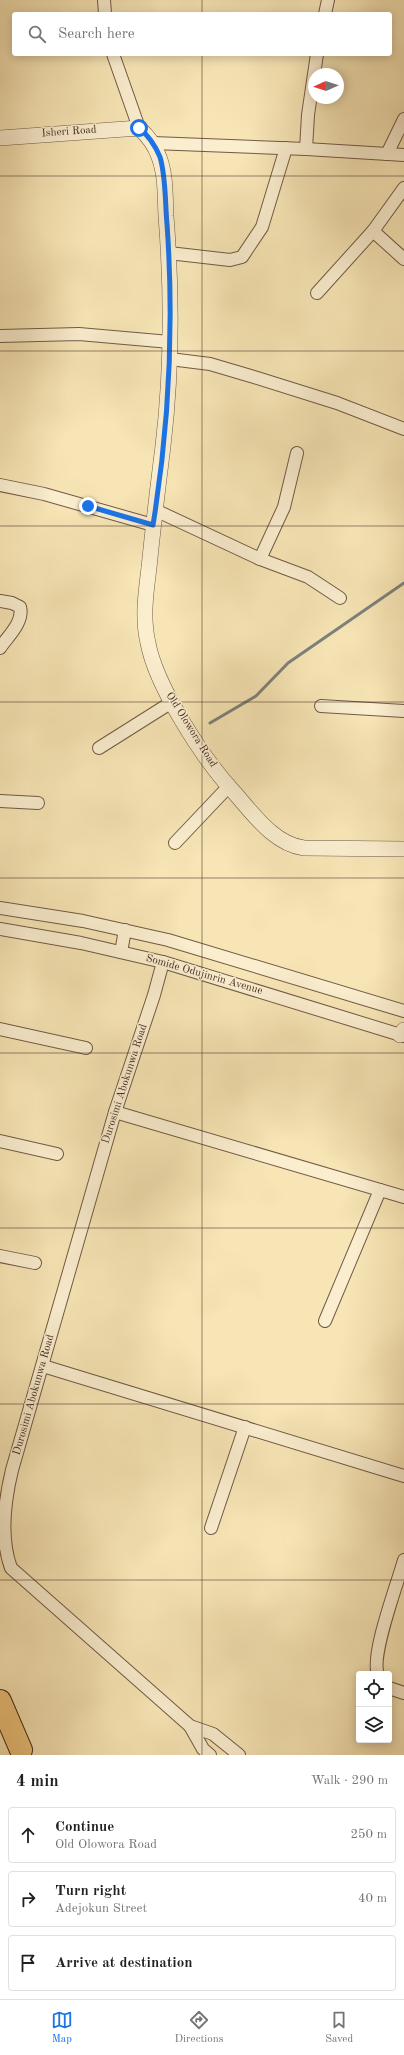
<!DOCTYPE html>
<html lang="en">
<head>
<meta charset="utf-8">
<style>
  body { margin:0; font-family:"Old Standard TT",serif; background:#f2f2f2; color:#202124 }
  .controls { position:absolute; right:12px; bottom:12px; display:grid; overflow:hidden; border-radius:4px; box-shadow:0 2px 10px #0003 }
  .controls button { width:36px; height:36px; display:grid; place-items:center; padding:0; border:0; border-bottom:1px solid #e0e0e0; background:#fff; color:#202124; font:20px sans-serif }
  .compass { position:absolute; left:308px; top:68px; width:36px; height:36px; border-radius:50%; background:#fff; box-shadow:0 2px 10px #0003; rotate:267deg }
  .stop { position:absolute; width:12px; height:12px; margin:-9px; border:3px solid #1a73e8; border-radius:50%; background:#fff }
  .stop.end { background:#1a73e8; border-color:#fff; box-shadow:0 1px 4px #0008 }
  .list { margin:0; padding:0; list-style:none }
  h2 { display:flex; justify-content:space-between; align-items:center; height:52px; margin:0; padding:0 16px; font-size:17px }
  h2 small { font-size:13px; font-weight:400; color:#757577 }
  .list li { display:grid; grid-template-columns:26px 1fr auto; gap:12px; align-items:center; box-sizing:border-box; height:56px; margin:0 8px 8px; padding:0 8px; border:1px solid #e0e0e0; border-radius:4px }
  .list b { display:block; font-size:15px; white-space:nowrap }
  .list p { margin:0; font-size:13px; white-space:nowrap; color:#757577 }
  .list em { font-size:13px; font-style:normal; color:#757577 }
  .icon { flex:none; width:22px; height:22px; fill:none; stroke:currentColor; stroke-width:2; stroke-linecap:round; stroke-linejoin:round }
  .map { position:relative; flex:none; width:404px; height:1755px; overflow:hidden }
  .search { position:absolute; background:#fff; box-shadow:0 2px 10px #0003; left:12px; right:12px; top:12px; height:44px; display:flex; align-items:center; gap:10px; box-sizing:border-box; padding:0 14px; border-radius:4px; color:#757577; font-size:15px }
  .sheet { height:244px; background:#fff }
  nav { display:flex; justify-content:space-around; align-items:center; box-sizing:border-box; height:56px; border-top:1px solid #e0e0e0; background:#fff; font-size:11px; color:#757577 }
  nav a { display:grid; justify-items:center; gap:2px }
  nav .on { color:#1a73e8 }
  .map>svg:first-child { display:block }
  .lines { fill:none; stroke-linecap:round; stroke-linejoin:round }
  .stream { stroke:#7c827d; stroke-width:3 }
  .minor-casing { stroke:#705a47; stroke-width:14 }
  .tertiary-casing { stroke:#705a47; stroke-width:16 }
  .motorway-casing { stroke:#432c22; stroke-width:24 }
  .minor { stroke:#faeecf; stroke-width:12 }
  .tertiary { stroke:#faeecf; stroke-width:15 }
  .motorway { stroke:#ecc27a; stroke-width:22 }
  .route { stroke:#1a73e8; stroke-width:5 }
  .grid { fill:none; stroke:#432c22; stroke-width:1; stroke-opacity:0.55 }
  .labels { text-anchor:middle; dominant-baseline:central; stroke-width:3; stroke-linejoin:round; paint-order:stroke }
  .street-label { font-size:11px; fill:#432c22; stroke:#faeecf }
</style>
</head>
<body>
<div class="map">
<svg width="404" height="1755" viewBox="0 0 404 1755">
  <rect width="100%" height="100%" fill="#f7e5b5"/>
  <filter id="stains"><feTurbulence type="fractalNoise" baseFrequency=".005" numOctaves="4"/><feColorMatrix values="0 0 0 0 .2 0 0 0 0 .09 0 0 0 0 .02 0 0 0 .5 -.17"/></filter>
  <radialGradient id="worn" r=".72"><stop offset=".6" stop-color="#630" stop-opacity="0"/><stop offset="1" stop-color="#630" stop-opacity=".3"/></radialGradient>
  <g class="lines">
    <polyline class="stream" points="210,723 256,696 288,663 404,583"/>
    <defs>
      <g id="minor">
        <polyline points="104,0 105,14"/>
        <polyline points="325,14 328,0"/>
        <polyline points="113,54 139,128"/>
        <polyline points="153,143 306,149 404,155"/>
        <polyline points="306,149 308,115 317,54"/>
        <polyline points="387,154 404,119"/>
        <polyline points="373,231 404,259"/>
        <polyline points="169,253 230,260 242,257 262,227 286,148"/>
        <polyline points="317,293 373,231 404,188"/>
        <polyline points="0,336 79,334 170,342"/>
        <polyline points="170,359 210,364 254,377 337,403 404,429"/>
        <polyline points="0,485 44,494 153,525"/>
        <polyline points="155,510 260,559 308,577 340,598"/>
        <polyline points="260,559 284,507 297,453"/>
        <path d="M0,601L12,603L20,607C24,622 8,636 0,648"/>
        <polyline points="321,706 404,711"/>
        <polyline points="99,748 172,702"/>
        <polyline points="0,801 38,803"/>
        <polyline points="175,843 229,786"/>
        <polyline points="0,908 83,921 168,940 404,1011"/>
        <polyline points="0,929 81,943 163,962 404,1036"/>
        <polyline points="121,952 125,930"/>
        <path d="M163,962L154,995L115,1112L12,1470C4,1503 0,1538 11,1568L190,1726L213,1734L239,1755"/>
        <polyline points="0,1029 86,1048"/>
        <polyline points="115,1112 404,1197"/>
        <polyline points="0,1141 57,1154"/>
        <polyline points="0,1256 35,1263"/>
        <polyline points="325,1321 380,1190"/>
        <polyline points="43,1366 404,1476"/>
        <polyline points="211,1528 245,1427"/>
        <path d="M378,1674C370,1656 398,1582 404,1560"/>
        <polyline points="389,1688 404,1693"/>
        <polyline points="190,1726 203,1749 210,1755"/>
      </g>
      <g id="tertiary">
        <path d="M0,138L139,128C148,136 155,145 159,157C166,175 165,197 166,216C172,292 172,370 163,446C158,486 153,527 149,568C146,592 142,618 148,643C156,686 202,757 232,790C252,812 273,844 304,848L404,849"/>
        <polyline points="400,1035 404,1030"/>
      </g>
      <polyline id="motorway" points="0,1701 21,1750"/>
    </defs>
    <use href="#minor" class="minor-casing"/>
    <use href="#tertiary" class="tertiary-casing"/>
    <use href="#motorway" class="motorway-casing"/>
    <use href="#minor" class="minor"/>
    <use href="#tertiary" class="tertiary"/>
    <use href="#motorway" class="motorway"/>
  </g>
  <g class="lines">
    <path class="route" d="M88,506L153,525C169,426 174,323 167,224C165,203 166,177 160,157C155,145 149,136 139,128"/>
  </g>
  <path class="grid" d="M202,0V14M202,54V1755M0,176H404M0,351H404M0,526H404M0,702H404M0,878H404M0,1053H404M0,1228H404M0,1404H404M0,1580H404"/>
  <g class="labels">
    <g class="street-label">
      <text transform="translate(69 132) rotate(-4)">Isheri Road</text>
      <text transform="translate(191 730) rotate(58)">Old Olowora Road</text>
      <text transform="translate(204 975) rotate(16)">Somide Odujinrin Avenue</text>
      <text transform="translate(125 1084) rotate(-72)">Durosimi Abokunwa Road</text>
      <text transform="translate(34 1395) rotate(-74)">Durosimi Abokunwa Road</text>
    </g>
  </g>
  <rect width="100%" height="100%" filter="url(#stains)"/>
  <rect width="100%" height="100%" fill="url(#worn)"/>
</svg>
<div class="controls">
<button><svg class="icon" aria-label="locate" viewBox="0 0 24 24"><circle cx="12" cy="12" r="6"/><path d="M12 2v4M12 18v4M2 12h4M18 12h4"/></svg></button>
<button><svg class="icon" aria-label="layers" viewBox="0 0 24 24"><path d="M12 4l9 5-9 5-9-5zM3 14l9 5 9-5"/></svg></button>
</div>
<svg class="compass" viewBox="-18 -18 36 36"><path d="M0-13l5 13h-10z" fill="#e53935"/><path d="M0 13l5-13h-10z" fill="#757577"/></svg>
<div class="stop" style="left:139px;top:128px"></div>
<div class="stop end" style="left:88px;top:506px"></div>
<div class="search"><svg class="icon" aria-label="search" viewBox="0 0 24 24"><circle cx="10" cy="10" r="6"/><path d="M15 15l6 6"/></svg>Search here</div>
</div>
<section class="sheet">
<h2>4 min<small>Walk · 290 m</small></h2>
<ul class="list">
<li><svg class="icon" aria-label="ahead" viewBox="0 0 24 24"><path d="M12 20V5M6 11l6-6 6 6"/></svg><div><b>Continue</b><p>Old Olowora Road</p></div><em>250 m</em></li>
<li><svg class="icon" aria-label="right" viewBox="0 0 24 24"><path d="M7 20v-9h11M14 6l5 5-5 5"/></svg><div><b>Turn right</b><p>Adejokun Street</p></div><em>40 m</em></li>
<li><svg class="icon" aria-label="arrive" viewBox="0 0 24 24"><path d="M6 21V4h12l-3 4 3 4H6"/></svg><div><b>Arrive at destination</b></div></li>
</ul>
</section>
<nav>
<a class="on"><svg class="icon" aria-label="map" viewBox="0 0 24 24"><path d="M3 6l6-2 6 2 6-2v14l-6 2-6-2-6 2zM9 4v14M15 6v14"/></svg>Map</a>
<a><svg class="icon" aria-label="directions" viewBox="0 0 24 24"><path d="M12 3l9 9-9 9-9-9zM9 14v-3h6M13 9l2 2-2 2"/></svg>Directions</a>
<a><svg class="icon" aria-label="saved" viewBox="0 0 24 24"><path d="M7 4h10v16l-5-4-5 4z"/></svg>Saved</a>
</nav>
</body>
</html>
